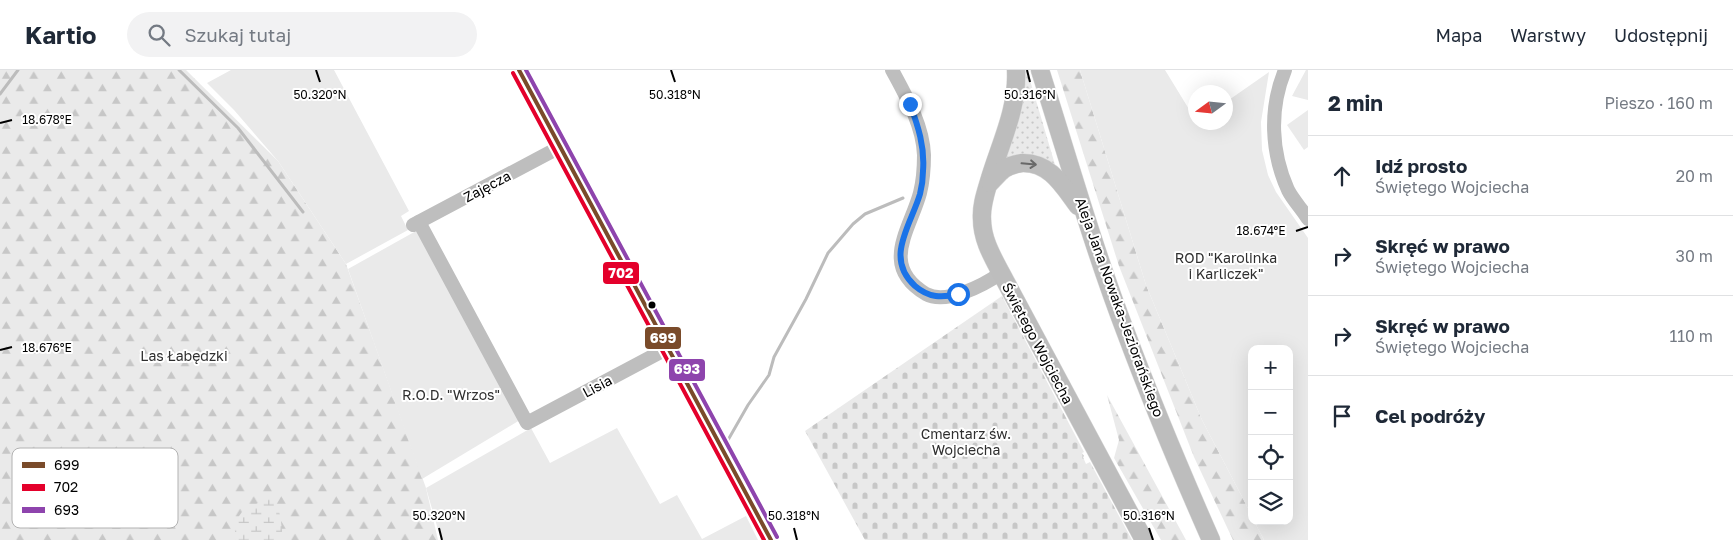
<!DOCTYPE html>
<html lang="pl">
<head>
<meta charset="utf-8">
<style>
  body { margin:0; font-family:"Golos Text",sans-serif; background:#f2f2f3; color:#1f2937 }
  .controls { position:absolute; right:15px; bottom:15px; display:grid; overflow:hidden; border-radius:10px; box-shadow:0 5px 20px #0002 }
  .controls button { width:45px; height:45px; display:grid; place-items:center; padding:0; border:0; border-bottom:1px solid #e0e1e3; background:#fff; color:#1f2937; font:25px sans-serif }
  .compass { position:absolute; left:1188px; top:15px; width:45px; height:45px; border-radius:50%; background:#fff; box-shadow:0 5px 20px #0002; rotate:255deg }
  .stop { position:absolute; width:15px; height:15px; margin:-11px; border:4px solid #1a73e8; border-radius:50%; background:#fff }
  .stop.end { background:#1a73e8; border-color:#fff; box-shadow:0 1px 5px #0008 }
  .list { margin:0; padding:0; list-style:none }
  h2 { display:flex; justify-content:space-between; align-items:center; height:65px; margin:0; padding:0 20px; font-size:21px }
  h2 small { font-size:16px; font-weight:400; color:#747a83 }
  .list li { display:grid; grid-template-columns:32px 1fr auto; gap:15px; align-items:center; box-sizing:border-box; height:80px; padding:0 20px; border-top:1px solid #e0e1e3 }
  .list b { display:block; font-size:19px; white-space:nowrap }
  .list p { margin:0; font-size:16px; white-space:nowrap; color:#747a83 }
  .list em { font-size:16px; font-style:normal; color:#747a83 }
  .icon { flex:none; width:28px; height:28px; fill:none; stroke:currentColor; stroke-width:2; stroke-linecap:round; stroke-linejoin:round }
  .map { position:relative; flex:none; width:1308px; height:470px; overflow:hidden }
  header { display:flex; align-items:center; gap:30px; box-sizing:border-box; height:70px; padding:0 25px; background:#fff; border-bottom:1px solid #e0e1e3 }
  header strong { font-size:24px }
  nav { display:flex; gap:28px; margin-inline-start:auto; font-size:18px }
  .search { width:350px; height:45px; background:#f2f2f3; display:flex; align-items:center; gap:12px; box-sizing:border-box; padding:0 18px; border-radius:28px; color:#747a83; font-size:19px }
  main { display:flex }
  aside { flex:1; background:#fff }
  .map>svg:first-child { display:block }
  .grass { fill:url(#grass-dots) }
  .forest { fill:url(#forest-firs) }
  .wetland { fill:url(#wetland-marsh) }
  .cemetery { fill:url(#cemetery-stones) }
  .garden { fill:#eaeaea }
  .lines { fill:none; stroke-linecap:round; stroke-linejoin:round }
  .stream { stroke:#bcbcbc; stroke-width:3 }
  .major-casing { stroke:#dbdbdb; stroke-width:19 }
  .minor { stroke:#bebebe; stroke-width:14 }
  .major { stroke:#bdbdbd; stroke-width:18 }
  .bus-1-casing { stroke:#fff; stroke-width:8 }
  .bus-2-casing { stroke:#fff; stroke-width:8 }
  .bus-3-casing { stroke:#fff; stroke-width:8 }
  .bus-1 { stroke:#7a4b2a; stroke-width:4 }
  .bus-2 { stroke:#e4002b; stroke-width:4 }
  .bus-3 { stroke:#8e44ad; stroke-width:4 }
  .oneway { stroke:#686868 }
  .route { stroke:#1a73e8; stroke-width:6 }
  .ticks { fill:none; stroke:#000; stroke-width:2 }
  .bus-dot { fill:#000; stroke:#fff; stroke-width:2 }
  .labels { text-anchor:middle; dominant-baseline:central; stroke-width:4; stroke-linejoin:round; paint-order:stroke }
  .street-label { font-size:14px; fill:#000; stroke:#fff }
  .park-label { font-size:14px; fill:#2f2f2f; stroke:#fff }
  .key { fill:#fff; stroke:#b2b2b2; stroke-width:1 }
  .key-label { font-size:14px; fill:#000 }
  .ticks-label { font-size:12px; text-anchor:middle; fill:#000; stroke:#fff; stroke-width:4; stroke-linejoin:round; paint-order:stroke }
  .line-badge { stroke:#fff; stroke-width:2 }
  .badge-label { font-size:14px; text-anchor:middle; font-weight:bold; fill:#fff }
</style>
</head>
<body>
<header>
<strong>Kartio</strong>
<div class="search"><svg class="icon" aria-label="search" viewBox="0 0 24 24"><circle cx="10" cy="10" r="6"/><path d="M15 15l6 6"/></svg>Szukaj tutaj</div>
<nav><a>Mapa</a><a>Warstwy</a><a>Udostępnij</a></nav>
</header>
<main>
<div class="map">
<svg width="1308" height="470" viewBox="0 0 1308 470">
  <defs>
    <pattern id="grass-dots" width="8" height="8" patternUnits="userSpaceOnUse" patternTransform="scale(1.25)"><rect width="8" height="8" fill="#eaeaea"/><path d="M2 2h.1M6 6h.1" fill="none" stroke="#c7c7c7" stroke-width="1.8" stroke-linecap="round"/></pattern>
    <pattern id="forest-firs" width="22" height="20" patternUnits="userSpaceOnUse" patternTransform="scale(1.25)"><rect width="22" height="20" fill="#eaeaea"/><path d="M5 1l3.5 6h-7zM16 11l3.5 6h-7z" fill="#c7c7c7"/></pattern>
    <pattern id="wetland-marsh" width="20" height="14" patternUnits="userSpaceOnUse" patternTransform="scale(1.25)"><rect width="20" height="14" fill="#eaeaea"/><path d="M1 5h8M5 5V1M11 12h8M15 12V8" fill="none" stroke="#c7c7c7"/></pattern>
    <pattern id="cemetery-stones" width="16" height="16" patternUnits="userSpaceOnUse" patternTransform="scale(1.25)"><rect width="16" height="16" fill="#eaeaea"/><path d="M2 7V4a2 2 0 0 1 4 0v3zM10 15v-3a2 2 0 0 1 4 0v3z" fill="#c7c7c7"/></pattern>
  </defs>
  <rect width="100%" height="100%" fill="#fff"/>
  <polygon class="grass" points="1020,0 1027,0 1056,98 1000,95"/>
  <g class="forest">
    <polygon points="0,0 186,0 278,91 346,194 426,418 438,470 0,470"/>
    <polygon points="1057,0 1080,0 1146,215 1202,350 1252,446 1252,451 1254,451 1264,470 1233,470 1194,387 1119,196"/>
    <polygon points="1107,325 1186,470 1161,470 1114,388 1119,370"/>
  </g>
  <path class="wetland" d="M269,427C282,434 281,456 283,470H236L234,453L242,442Z"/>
  <polygon class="cemetery" points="1002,226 1084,382 1082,383 1084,386 1083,387 1086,394 1090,392 1132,470 865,470 805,361"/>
  <g class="garden">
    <polygon points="231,0 334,0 409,141 401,146 408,160 346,194 278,91 234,40 207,13"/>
    <polygon points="1080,0 1165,0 1195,49 1196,52 1226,52 1226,32 1269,2 1261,52 1262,80 1268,105 1276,122 1308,168 1308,470 1264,470 1254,451 1289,451 1289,279 1252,279 1252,446 1202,350 1146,215"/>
    <polygon points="1306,0 1308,0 1308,30 1292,26"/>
    <polygon points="1308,40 1308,77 1304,80 1287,55"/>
    <polygon points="425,156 525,347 422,409 348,199"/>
    <polygon points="531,358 550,393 617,358 660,434 677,425 702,469 746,446 758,470 441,470 426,418"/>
  </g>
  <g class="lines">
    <g class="stream">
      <polyline points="179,0 238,58 303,142"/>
      <polyline points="0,24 18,0"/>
      <polyline points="728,370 748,335 769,305 774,287 806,229 828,183 853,154 865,144 903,128"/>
    </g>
    <defs>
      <g id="major">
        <path d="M1016,0C1018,38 1001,72 990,108C986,122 981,135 982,149C982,169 992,186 1001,203L1144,470"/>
        <path d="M1040,0C1068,88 1093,177 1126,263C1152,333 1181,402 1211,470"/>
        <path d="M990,113C994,109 999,103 1004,99C1009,96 1016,94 1022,93C1050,92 1063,116 1078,136"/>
      </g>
    </defs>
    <use href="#major" class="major-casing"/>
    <g class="minor">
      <polyline points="519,0 771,470"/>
      <path d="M892,0C906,26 923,55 924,85C924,97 923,111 920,123C910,160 879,196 926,224C946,235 984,215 1001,203"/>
      <path d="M1285,0C1269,39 1271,82 1288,120C1293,130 1302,139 1308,149"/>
      <polyline points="419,152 527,353 668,278"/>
      <polyline points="413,155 560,77"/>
    </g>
    <use href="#major" class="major"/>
    <defs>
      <polyline id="bus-1" points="519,0 771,470"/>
      <polyline id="bus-2" points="513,3 764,470"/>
      <polyline id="bus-3" points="526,0 777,467"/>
    </defs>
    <use href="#bus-1" class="bus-1-casing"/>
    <use href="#bus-2" class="bus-2-casing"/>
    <use href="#bus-3" class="bus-3-casing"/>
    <use href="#bus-1" class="bus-1"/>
    <use href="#bus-2" class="bus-2"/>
    <use href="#bus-3" class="bus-3"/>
  </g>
  <defs><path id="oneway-shaft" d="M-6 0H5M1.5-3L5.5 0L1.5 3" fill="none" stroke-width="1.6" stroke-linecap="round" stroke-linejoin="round" transform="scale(1.25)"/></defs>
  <use class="oneway" href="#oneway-shaft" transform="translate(1029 94) rotate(5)"/>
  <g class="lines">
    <path class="route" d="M910,34C918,56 925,77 923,101C923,108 922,116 920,124C911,155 884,188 915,216C929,228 942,228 958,224"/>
  </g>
  <path class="ticks" d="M316,0L320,12M671,0L675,12M1027,0L1030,12M0,53L12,50M1296,161L1308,157M0,280L12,277M439,458L442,470M794,458L797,470M1149,458L1153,470"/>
  <circle class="bus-dot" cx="652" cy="235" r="4.5"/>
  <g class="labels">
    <g class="street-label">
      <text transform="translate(487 116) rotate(-28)">Zajęcza</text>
      <text transform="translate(1120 237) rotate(70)">Aleja Jana Nowaka-Jeziorańskiego</text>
      <text transform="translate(1038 273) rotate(62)">Świętego Wojciecha</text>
      <text transform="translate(597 316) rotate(-28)">Lisia</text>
    </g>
    <g class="park-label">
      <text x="1226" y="187">ROD "Karolinka<tspan x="1226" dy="16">i Karliczek"</tspan></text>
      <text x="184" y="285">Las Łabędzki</text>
      <text x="451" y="324">R.O.D. "Wrzos"</text>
      <text x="966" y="363">Cmentarz św.<tspan x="966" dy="16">Wojciecha</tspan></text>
    </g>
  </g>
  <rect x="12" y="378" width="166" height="80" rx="8" class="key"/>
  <rect x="22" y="392" width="23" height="6" fill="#7a4b2a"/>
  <rect x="22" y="414" width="23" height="7" fill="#e4002b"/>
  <rect x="22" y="437" width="23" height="6" fill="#8e44ad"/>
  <g class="key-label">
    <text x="54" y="400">699</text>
    <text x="54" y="422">702</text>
    <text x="54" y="445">693</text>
  </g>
  <g class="ticks-label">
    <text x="320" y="29">50.320°N</text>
    <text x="675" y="29">50.318°N</text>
    <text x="1030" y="29">50.316°N</text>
    <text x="47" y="54">18.678°E</text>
    <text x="1261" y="165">18.674°E</text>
    <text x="47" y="282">18.676°E</text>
    <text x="439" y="450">50.320°N</text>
    <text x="794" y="450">50.318°N</text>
    <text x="1149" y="450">50.316°N</text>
  </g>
  <g class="line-badge">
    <rect x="602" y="191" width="38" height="24" rx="5" fill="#e4002b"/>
    <rect x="644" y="256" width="38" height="24" rx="5" fill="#7a4b2a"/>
    <rect x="668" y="288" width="38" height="24" rx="5" fill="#8e44ad"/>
  </g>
  <g class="badge-label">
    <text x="621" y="208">702</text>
    <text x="663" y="273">699</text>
    <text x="687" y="304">693</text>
  </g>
</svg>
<div class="controls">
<button>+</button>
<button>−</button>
<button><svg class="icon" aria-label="locate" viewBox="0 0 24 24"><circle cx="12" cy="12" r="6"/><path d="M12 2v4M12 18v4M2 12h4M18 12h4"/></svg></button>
<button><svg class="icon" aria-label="layers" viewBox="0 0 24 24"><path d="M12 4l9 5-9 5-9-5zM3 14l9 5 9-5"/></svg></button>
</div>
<svg class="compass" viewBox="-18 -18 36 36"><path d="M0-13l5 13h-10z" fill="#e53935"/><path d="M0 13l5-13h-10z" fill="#747a83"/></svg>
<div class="stop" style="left:958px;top:224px"></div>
<div class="stop end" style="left:910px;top:34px"></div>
</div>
<aside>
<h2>2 min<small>Pieszo · 160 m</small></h2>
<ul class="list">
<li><svg class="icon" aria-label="ahead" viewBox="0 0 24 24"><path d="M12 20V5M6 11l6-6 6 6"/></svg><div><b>Idź prosto</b><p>Świętego Wojciecha</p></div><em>20 m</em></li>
<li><svg class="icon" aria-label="right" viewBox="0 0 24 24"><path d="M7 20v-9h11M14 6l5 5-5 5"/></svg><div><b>Skręć w prawo</b><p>Świętego Wojciecha</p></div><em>30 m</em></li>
<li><svg class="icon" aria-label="right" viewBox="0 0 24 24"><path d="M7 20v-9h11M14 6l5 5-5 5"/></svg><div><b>Skręć w prawo</b><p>Świętego Wojciecha</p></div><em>110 m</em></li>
<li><svg class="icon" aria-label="arrive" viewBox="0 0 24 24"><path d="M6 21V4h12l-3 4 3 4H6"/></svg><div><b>Cel podróży</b></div></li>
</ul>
</aside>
</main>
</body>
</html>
